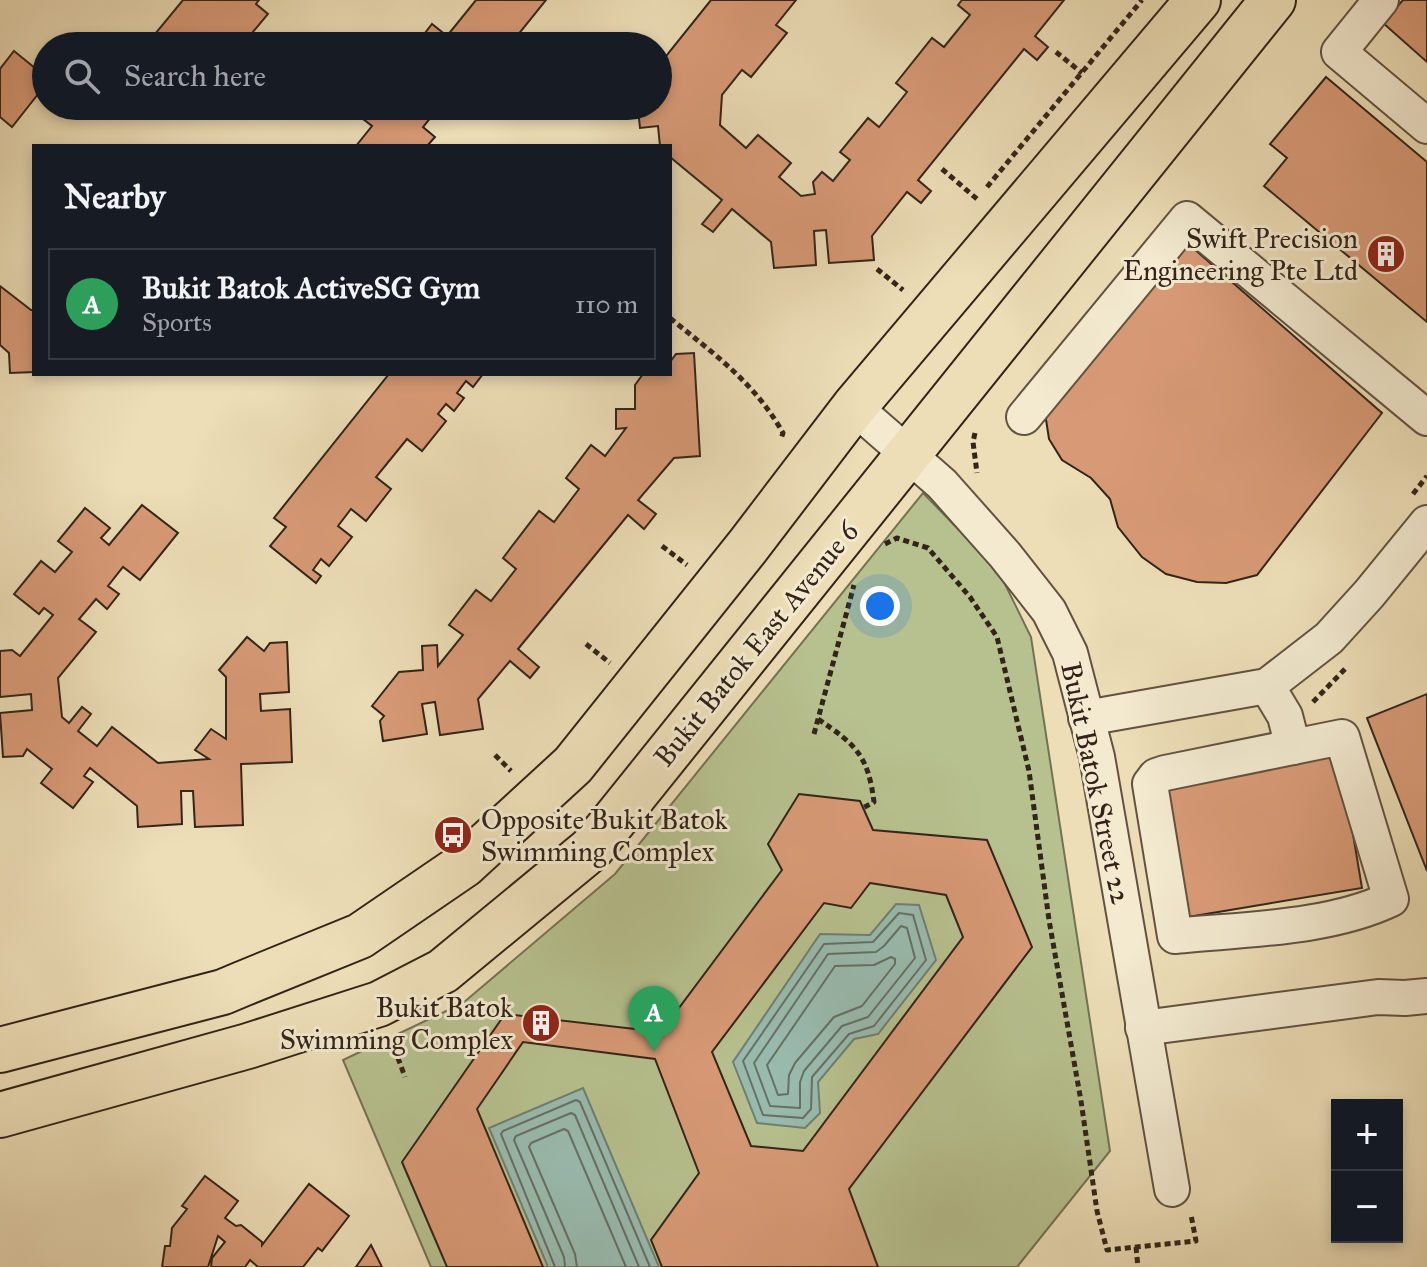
<!DOCTYPE html>
<html lang="en">
<head>
<meta charset="utf-8">
<style>
  body { margin:0; font-family:"IM FELL Great Primer",serif; background:#242831; color:#f1f3f6 }
  .controls { position:absolute; right:24px; bottom:24px; display:grid; overflow:hidden; border-radius:0px; box-shadow:0 4px 12px #0003 }
  .controls button { width:72px; height:72px; display:grid; place-items:center; padding:0; border:0; border-bottom:2px solid #363941; background:#171b24; color:#f1f3f6; font:40px sans-serif }
  .you { position:absolute; left:880px; top:606px; width:28px; height:28px; margin:-20px; border:6px solid #fff; border-radius:50%; background:#1a73e8; box-shadow:0 0 0 12px #1a73e833 }
  .badge { display:grid; place-items:center; width:52px; height:52px; border-radius:50%; background:#0f766e; color:#fff; font-size:26px; font-weight:700 }
  .pin { position:absolute; translate:-50% -66px; filter:drop-shadow(0 2px 4px #0008) }
  .pin::after { content:''; position:absolute; top:42px; width:28px; height:24px; background:inherit; clip-path:polygon(0 0,100% 0,50% 100%) }
  .list { margin:0; padding:0; list-style:none }
  h2 { display:flex; justify-content:space-between; align-items:center; height:104px; margin:0; padding:0 32px; font-size:34px }
  h2 small { font-size:26px; font-weight:400; color:#9ea1a6 }
  .list li { display:grid; grid-template-columns:52px 1fr auto; gap:24px; align-items:center; box-sizing:border-box; height:112px; margin:0 16px 16px; padding:0 16px; border:2px solid #363941; border-radius:0px }
  .list b { display:block; font-size:30px; white-space:nowrap }
  .list p { margin:0; font-size:26px; white-space:nowrap; color:#9ea1a6 }
  .list em { font-size:26px; font-style:normal; color:#9ea1a6 }
  .icon { flex:none; width:44px; height:44px; fill:none; stroke:currentColor; stroke-width:2; stroke-linecap:round; stroke-linejoin:round }
  .map { position:relative; flex:none; width:1427px; height:1267px; overflow:hidden }
  .search { position:absolute; background:#171b24; box-shadow:0 4px 12px #0003; left:32px; top:32px; width:640px; height:88px; display:flex; align-items:center; gap:20px; box-sizing:border-box; padding:0 28px; border-radius:44px; color:#9ea1a6; font-size:30px }
  .panel { position:absolute; background:#171b24; box-shadow:0 4px 12px #0003; left:32px; top:144px; width:640px; height:232px; border-radius:0px }
  .map>svg:first-child { display:block }
  .green { fill:#b7c18f; stroke:#747254; stroke-width:2 }
  .water { fill:#99bcb0; stroke:#707f74; stroke-width:2 }
  .lines { fill:none; stroke-linecap:round; stroke-linejoin:round }
  .shore { stroke:#667065; stroke-width:2 }
  .building { fill:#d89a76; stroke:#32241a; stroke-width:2; fill-rule:evenodd }
  .minor-casing { stroke:#615241; stroke-width:38 }
  .major-casing { stroke:#32241a; stroke-width:48 }
  .path { stroke:#32241a; stroke-width:5; stroke-dasharray:6 4; stroke-linecap:butt }
  .minor { stroke:#f3ead0; stroke-width:34 }
  .major { stroke:#eddeb7; stroke-width:44 }
  .labels { text-anchor:middle; dominant-baseline:central; stroke-width:6; stroke-linejoin:round; paint-order:stroke }
  .poi-label { font-size:28px; fill:#32241a; stroke:#f3ead0; text-anchor:end }
  .street-label { font-size:28px; fill:#32241a; stroke:#f3ead0 }
</style>
</head>
<body>
<div class="map">
<svg width="1427" height="1267" viewBox="0 0 1427 1267">
  <rect width="100%" height="100%" fill="#eddeb7"/>
  <filter id="stains"><feTurbulence type="fractalNoise" baseFrequency=".0025" numOctaves="4"/><feColorMatrix values="0 0 0 0 .2 0 0 0 0 .09 0 0 0 0 .02 0 0 0 .5 -.17"/></filter>
  <radialGradient id="worn" r=".72"><stop offset=".6" stop-color="#630" stop-opacity="0"/><stop offset="1" stop-color="#630" stop-opacity=".3"/></radialGradient>
  <polygon class="green" points="923,493 998,570 1031,637 1110,1151 1017,1267 431,1267 343,1060 463,1003 615,874"/>
  <g class="water">
    <polygon points="896,904 919,905 936,960 878,1034 854,1039 818,1082 820,1113 805,1128 757,1123 733,1062 820,934 870,935"/>
    <polygon points="583,1088 659,1267 548,1267 489,1128"/>
  </g>
  <g class="lines">
    <g class="shore">
      <polygon points="899,913 913,915 926,960 874,1026 849,1034 812,1077 811,1109 803,1118 763,1115 743,1061 824,944 873,942"/>
      <polygon points="901,926 907,928 915,958 868,1017 842,1026 804,1071 800,1082 800,1108 770,1106 754,1063 828,954 876,952 884,946"/>
      <polygon points="891,957 895,959 895,964 862,1006 834,1017 795,1063 789,1075 788,1094 778,1095 767,1065 835,966 874,965"/>
      <polyline points="555,1267 501,1134 503,1131 576,1100 580,1102 650,1267"/>
      <polyline points="565,1267 564,1257 514,1140 516,1136 571,1113 575,1115 639,1267"/>
      <polyline points="577,1267 575,1254 529,1147 531,1143 564,1129 568,1131 626,1267"/>
    </g>
  </g>
  <g class="building">
    <polygon points="183,0 259,0 256,4 268,14 242,45 230,35 221,46 158,46 150,40"/>
    <polygon points="476,0 546,0 509,46 415,46 432,24 447,36"/>
    <polygon points="711,0 796,0 776,25 787,33 751,77 742,70 722,95 720,125 746,148 758,135 791,163 779,177 801,196 815,194 813,182 822,172 833,181 850,160 840,152 868,118 879,127 907,92 896,83 932,38 944,47 970,15 958,5 962,0 1064,0 1035,36 1048,47 1037,60 1024,49 918,180 931,191 921,203 907,192 872,236 874,260 829,263 826,230 814,231 816,265 774,268 771,242 732,209 713,232 702,224 722,200 670,157 670,146 660,146 658,126 640,128 638,109 658,107 658,66"/>
    <polygon points="1403,0 1427,0 1427,62 1383,23"/>
    <polygon points="14,51 46,77 46,84 12,127 0,117 0,69"/>
    <polygon points="1326,77 1427,162 1427,322 1264,186 1287,158 1270,144"/>
    <polygon points="366,106 440,106 423,127 435,137 427,146 356,146 372,126 358,115"/>
    <polygon points="1185,241 1382,413 1257,575 1226,583 1197,582 1166,574 1142,557 1118,527 1110,499 1091,478 1062,460 1049,439 1045,413"/>
    <polygon points="0,286 31,310 34,310 34,372 10,373 9,353 0,345"/>
    <polygon points="694,353 700,456 674,458 638,500 656,514 644,529 628,515 518,649 539,667 530,678 510,661 478,699 483,729 440,735 435,702 422,704 427,734 383,741 380,721 384,716 372,706 399,672 423,670 422,646 437,645 438,666 463,635 449,625 476,590 491,601 516,569 503,558 539,511 554,522 579,489 566,478 591,445 605,456 626,428 616,429 616,409 635,409 635,385 643,374 670,374 670,362 676,354"/>
    <polygon points="389,374 483,374 473,387 466,381 457,393 464,398 454,411 446,404 438,414 446,421 422,451 407,439 376,477 391,489 366,521 351,509 338,526 352,537 329,566 321,559 313,570 321,576 316,583 270,546 286,527 274,518"/>
    <polygon points="142,505 178,533 140,580 123,567 108,586 119,594 107,609 96,599 79,619 96,632 58,678 62,717 69,723 82,707 91,714 78,731 97,746 112,727 158,763 209,759 195,750 211,729 226,739 226,677 219,670 247,637 264,651 270,643 287,642 289,692 260,694 261,711 290,709 292,762 241,764 243,825 195,827 193,791 181,791 182,824 138,827 137,806 90,768 84,776 93,782 73,808 41,783 52,769 27,749 23,756 3,757 0,713 32,710 31,694 0,697 0,651 12,650 20,656 53,615 44,608 39,614 14,594 41,561 55,572 72,552 58,541 85,508 110,528 101,538 109,545"/>
    <polygon points="1427,694 1427,871 1367,718"/>
    <polygon points="1339,750 1362,888 1188,917 1165,779"/>
    <path d="M799,794L860,801L873,830L987,840L1032,947L849,1189L878,1267H662L651,1240L699,1173L655,1059L523,1042L477,1109L543,1267H447L402,1162L505,1014L661,1032L782,870L768,844ZM870,883L946,895L963,937L803,1151L751,1146L712,1052L824,903L851,908Z"/>
    <polygon points="205,1176 238,1201 225,1218 236,1226 241,1225 262,1242 262,1245 309,1184 349,1216 322,1251 318,1248 303,1267 258,1267 250,1260 245,1267 211,1267 212,1258 225,1242 218,1236 208,1267 162,1267 165,1246 170,1246 172,1228 187,1209 182,1206"/>
    <polygon points="371,1245 382,1267 356,1267"/>
  </g>
  <g class="lines">
    <defs>
      <g id="minor">
        <polyline points="1381,0 1339,52 1427,126"/>
        <polyline points="854,407 942,484 1005,555 1049,611 1070,653 1097,757 1172,1189"/>
        <polyline points="1024,417 1187,219 1427,418"/>
        <polyline points="1267,686 1285,716 1293,747"/>
        <polyline points="1086,718 1267,686 1329,638 1369,594 1427,523"/>
        <path d="M1342,737L1391,899C1328,929 1244,929 1175,936L1150,784L1156,776L1165,773Z"/>
        <polyline points="1143,1028 1378,997 1405,998 1427,996"/>
      </g>
      <g id="major">
        <polyline points="0,1050 223,992 242,984 360,936 464,865 573,765 748,546 854,407 1198,0"/>
        <polyline points="0,1115 248,1046 379,1004 443,971 591,849 1273,0"/>
      </g>
    </defs>
    <use href="#minor" class="minor-casing"/>
    <use href="#major" class="major-casing"/>
    <g class="path">
      <polyline points="1056,52 1082,73"/>
      <polyline points="942,169 977,199"/>
      <polyline points="987,187 1142,0"/>
      <polyline points="877,269 903,290"/>
      <path d="M670,318C714,354 755,383 783,433L781,439"/>
      <polyline points="975,433 973,442 977,473"/>
      <polyline points="1413,494 1427,476"/>
      <polyline points="885,544 897,538 928,548 970,597 997,637 1029,771 1049,920 1081,1101 1097,1211 1107,1250 1196,1241 1191,1215"/>
      <polyline points="662,546 687,565"/>
      <polyline points="586,644 610,663"/>
      <polyline points="1313,702 1345,669"/>
      <path d="M818,719C856,745 868,755 874,802L863,808"/>
      <polyline points="814,734 854,585"/>
      <polyline points="495,755 511,771"/>
      <polyline points="391,1039 405,1077"/>
      <polyline points="1136,1247 1138,1267"/>
    </g>
    <use href="#minor" class="minor"/>
    <use href="#major" class="major"/>
  </g>
  <defs>
    <symbol id="building-disc" viewBox="-11 -11 22 22"><circle r="9.5" fill="#8f2418" stroke="#f3ead0"/><path d="M-4-6H4V6H1V3H-1V6H-4ZM-2.5-4.3h1.7v1.8h-1.7ZM.8-4.3h1.7v1.8H.8ZM-2.5-1h1.7V.8h-1.7ZM.8-1h1.7V.8H.8Z" fill="#fff"/></symbol>
    <symbol id="bus-disc" viewBox="-11 -11 22 22"><circle r="9.5" fill="#8f2418" stroke="#f3ead0"/><path d="M-5-6H5V4H4V6H2V4H-2V6H-4V4H-5ZM-3.5-4V0h7V-4ZM-3.5 1.2v1.5H-2V1.2ZM2 1.2v1.5H3.5V1.2Z" fill="#fff"/></symbol>
  </defs>
  <g fill-rule="evenodd">
    <use href="#building-disc" x="1364" y="232" width="44" height="44"/>
    <use href="#bus-disc" x="431" y="813" width="44" height="44"/>
    <use href="#building-disc" x="519" y="1001" width="44" height="44"/>
  </g>
  <g class="labels">
    <g class="poi-label">
      <text x="1358" y="238">Swift Precision<tspan x="1358" dy="32">Engineering Pte Ltd</tspan></text>
      <text x="481" y="819" text-anchor="start">Opposite Bukit Batok<tspan x="481" dy="32">Swimming Complex</tspan></text>
      <text x="513" y="1007">Bukit Batok<tspan x="513" dy="32">Swimming Complex</tspan></text>
    </g>
    <g class="street-label">
      <text transform="translate(756 644) rotate(-51)">Bukit Batok East Avenue 6</text>
      <text transform="translate(1096 783) rotate(78)">Bukit Batok Street 22</text>
    </g>
  </g>
  <rect width="100%" height="100%" filter="url(#stains)"/>
  <rect width="100%" height="100%" fill="url(#worn)"/>
</svg>
<div class="controls">
<button>+</button>
<button>−</button>
</div>
<div class="you"></div>
<div class="pin badge" style="left:654px;top:1052px;background:#2e9e5b">A</div>
<div class="search"><svg class="icon" aria-label="search" viewBox="0 0 24 24"><circle cx="10" cy="10" r="6"/><path d="M15 15l6 6"/></svg>Search here</div>
<section class="panel">
<h2>Nearby<small></small></h2>
<ul class="list">
<li><span class="badge" style="background:#2e9e5b">A</span><div><b>Bukit Batok ActiveSG Gym</b><p>Sports</p></div><em>110 m</em></li>
</ul>
</section>
</div>
</body>
</html>
